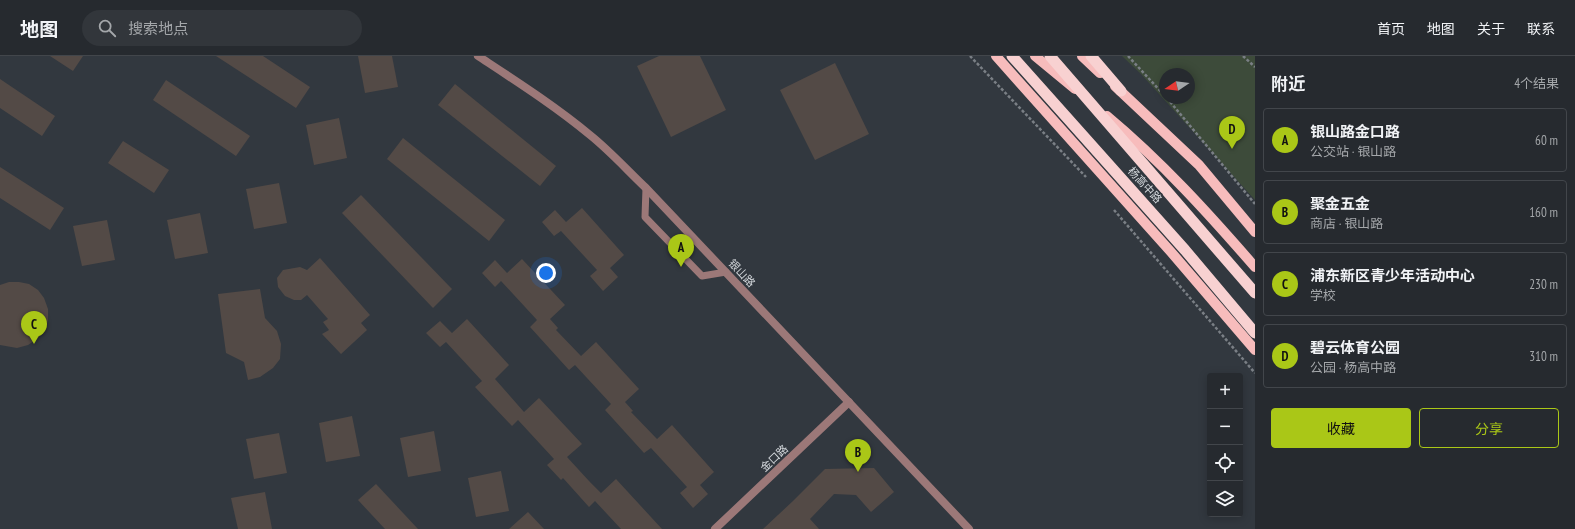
<!DOCTYPE html>
<html lang="zh">
<head>
<meta charset="utf-8">
<style>
  body { margin:0; font-family:"PT Sans Narrow","Noto Sans SC",sans-serif; background:#32363b; color:#f1f3f6 }
  .controls { position:absolute; right:12px; bottom:12px; display:grid; overflow:hidden; border-radius:4px; box-shadow:0 2px 10px #0003 }
  .controls button { width:36px; height:36px; display:grid; place-items:center; padding:0; border:0; border-bottom:1px solid #42464b; background:#262a2f; color:#f1f3f6; font:20px sans-serif }
  .compass { position:absolute; left:1159px; top:12px; width:36px; height:36px; border-radius:50%; background:#262a2f; box-shadow:0 2px 10px #0003; rotate:257deg }
  .you { position:absolute; left:546px; top:217px; width:14px; height:14px; margin:-10px; border:3px solid #fff; border-radius:50%; background:#1a73e8; box-shadow:0 0 0 6px #1a73e833 }
  .badge { display:grid; place-items:center; width:26px; height:26px; border-radius:50%; background:#aac717; color:#111; font-size:13px; font-weight:700 }
  .pin { position:absolute; translate:-50% -33px; filter:drop-shadow(0 1px 2px #0008) }
  .pin::after { content:''; position:absolute; top:21px; width:14px; height:12px; background:inherit; clip-path:polygon(0 0,100% 0,50% 100%) }
  .list { margin:0; padding:0; list-style:none }
  h2 { display:flex; justify-content:space-between; align-items:center; height:52px; margin:0; padding:0 16px; font-size:17px }
  h2 small { font-size:13px; font-weight:400; color:#a4a7aa }
  .list li { display:grid; grid-template-columns:26px 1fr auto; gap:12px; align-items:center; box-sizing:border-box; height:64px; margin:0 8px 8px; padding:0 8px; border:1px solid #42464b; border-radius:4px }
  .list b { display:block; font-size:15px; white-space:nowrap }
  .list p { margin:0; font-size:13px; white-space:nowrap; color:#a4a7aa }
  .list em { font-size:13px; font-style:normal; color:#a4a7aa }
  .actions { display:flex; gap:8px; padding:12px 16px }
  .actions a { flex:1; padding:9px 0; border:1px solid #aac717; border-radius:4px; text-align:center; font-size:14px; color:#aac717 }
  .actions .main { background:#aac717; color:#111 }
  .icon { flex:none; width:22px; height:22px; fill:none; stroke:currentColor; stroke-width:2; stroke-linecap:round; stroke-linejoin:round }
  .map { position:relative; flex:none; width:1255px; height:473px; overflow:hidden }
  header { display:flex; align-items:center; gap:24px; box-sizing:border-box; height:56px; padding:0 20px; background:#262a2f; border-bottom:1px solid #42464b }
  header strong { font-size:19px }
  nav { display:flex; gap:22px; margin-inline-start:auto; font-size:14px }
  .search { width:280px; height:36px; background:#32363b; display:flex; align-items:center; gap:10px; box-sizing:border-box; padding:0 14px; border-radius:22px; color:#a4a7aa; font-size:15px }
  main { display:flex }
  aside { flex:1; background:#262a2f }
  .map>svg:first-child { display:block }
  .green { fill:#3d4b3a; fill-rule:evenodd }
  .building { fill:#534a46 }
  .lines { fill:none; stroke-linecap:round; stroke-linejoin:round }
  .path { stroke:#7a7f85; stroke-width:2.5; stroke-dasharray:3 2; stroke-linecap:butt }
  .service { stroke:#9c7878; stroke-width:7 }
  .tertiary { stroke:#9c7878; stroke-width:8 }
  .primary { stroke:#f7bcbc; stroke-width:10 }
  .trunk { stroke:#f8d1d1; stroke-width:11 }
  .trunk-bridge { stroke:#f8d1d1; stroke-width:11 }
  .labels { text-anchor:middle; dominant-baseline:central; stroke-width:3.5; stroke-linejoin:round; paint-order:stroke }
  .street-label { font-size:11px; fill:#d3d7db; stroke:#32383f }
</style>
</head>
<body>
<header>
<strong>地图</strong>
<div class="search"><svg class="icon" aria-label="search" viewBox="0 0 24 24"><circle cx="10" cy="10" r="6"/><path d="M15 15l6 6"/></svg>搜索地点</div>
<nav><a>首页</a><a>地图</a><a>关于</a><a>联系</a></nav>
</header>
<main>
<div class="map">
<svg width="1255" height="473" viewBox="0 0 1255 473">
  <rect width="100%" height="100%" fill="#32383f"/>
  <path class="green" d="M1122,0H1255V144L1141,18ZM1165,18H1189V42H1165Z"/>
  <g class="building">
    <polygon points="50,0 83,0 73,15"/>
    <polygon points="216,0 263,0 310,31 296,52"/>
    <polygon points="358,0 392,0 398,31 365,37"/>
    <polygon points="659,0 700,0 726,54 671,81 637,10"/>
    <polygon points="835,7 869,78 815,104 780,34"/>
    <polygon points="0,23 55,60 42,80 0,52"/>
    <polygon points="166,24 250,80 236,100 153,44"/>
    <polygon points="455,28 556,110 540,130 438,49"/>
    <polygon points="339,62 347,102 314,109 306,69"/>
    <polygon points="403,82 505,164 489,185 387,103"/>
    <polygon points="123,85 169,114 154,137 108,107"/>
    <polygon points="0,111 64,152 50,174 0,142"/>
    <polygon points="279,127 287,167 254,173 246,133"/>
    <polygon points="361,139 452,233 433,252 342,157"/>
    <polygon points="582,152 624,199 610,212 618,221 603,235 590,220 597,214 561,175 554,180 542,166 555,154 566,166"/>
    <polygon points="200,157 208,197 175,203 167,164"/>
    <polygon points="107,164 115,204 82,210 73,170"/>
    <polygon points="320,202 370,259 361,267 367,274 341,298 322,278 329,274 323,266 328,263 307,239 301,244 294,244 285,240 278,231 277,222 283,214 300,211 307,214"/>
    <polygon points="522,203 565,249 550,263 558,272 556,274 581,300 596,286 639,333 625,346 633,355 631,356 657,383 672,369 714,416 700,429 708,438 693,452 680,437 687,431 651,392 644,397 605,354 611,348 575,309 569,314 530,271 537,264 501,225 495,231 482,217 495,204 507,217"/>
    <polygon points="9,226 19,226 29,228 38,234 44,242 48,253 48,264 45,275 37,283 28,289 17,292 0,289 0,229"/>
    <polygon points="260,233 265,262 277,275 281,288 280,303 273,312 260,321 248,324 244,306 226,297 218,238"/>
    <polygon points="467,263 509,309 495,323 524,356 539,342 582,388 567,401 589,425 601,437 616,423 662,473 621,473 595,445 589,451 563,422 561,424 547,409 554,403 518,364 512,370 475,331 482,325 446,286 440,291 426,277 440,265 452,277"/>
    <polygon points="352,360 360,400 326,406 319,367"/>
    <polygon points="434,375 441,415 408,421 400,382"/>
    <polygon points="279,377 287,417 254,423 246,383"/>
    <polygon points="874,412 894,436 871,456 856,439 834,438 810,463 819,473 763,473 793,445 825,413"/>
    <polygon points="501,415 509,455 476,461 468,422"/>
    <polygon points="376,428 418,473 385,473 358,444"/>
    <polygon points="265,436 272,473 238,473 231,442"/>
    <polygon points="528,456 544,473 509,473"/>
  </g>
  <g class="lines">
    <g class="path">
      <polyline points="970,0 1086,121"/>
      <polyline points="1128,0 1165,40"/>
      <polyline points="1243,0 1255,11"/>
      <polyline points="1167,42 1255,148"/>
      <polyline points="1114,154 1255,317"/>
    </g>
    <polyline class="service" points="646,132 645,161 702,220 726,216"/>
    <g class="tertiary">
      <path d="M478,0C516,25 555,50 590,79C610,95 627,114 646,132L969,473"/>
      <polyline points="715,473 849,346"/>
    </g>
    <g class="primary">
      <polyline points="996,0 1171,196 1255,294"/>
      <polyline points="1035,0 1075,33"/>
      <polyline points="1082,0 1100,17"/>
      <polyline points="1115,30 1199,109 1255,176"/>
      <path d="M1107,60C1161,105 1209,158 1255,211"/>
    </g>
    <g class="trunk">
      <polyline points="1012,0 1185,194 1255,277"/>
      <polyline points="1091,0 1121,35"/>
    </g>
    <polyline class="trunk-bridge" points="1050,0 1255,237"/>
  </g>
  <g class="labels">
    <g class="street-label">
      <text transform="translate(1145 129) rotate(48)">杨高中路</text>
      <text transform="translate(742 217) rotate(47)">银山路</text>
      <text transform="translate(774 402) rotate(-43)">金口路</text>
    </g>
  </g>
</svg>
<div class="controls">
<button>+</button>
<button>−</button>
<button><svg class="icon" aria-label="locate" viewBox="0 0 24 24"><circle cx="12" cy="12" r="6"/><path d="M12 2v4M12 18v4M2 12h4M18 12h4"/></svg></button>
<button><svg class="icon" aria-label="layers" viewBox="0 0 24 24"><path d="M12 4l9 5-9 5-9-5zM3 14l9 5 9-5"/></svg></button>
</div>
<svg class="compass" viewBox="-18 -18 36 36"><path d="M0-13l5 13h-10z" fill="#e53935"/><path d="M0 13l5-13h-10z" fill="#a4a7aa"/></svg>
<div class="you"></div>
<div class="pin badge" style="left:681px;top:211px">A</div>
<div class="pin badge" style="left:858px;top:416px">B</div>
<div class="pin badge" style="left:34px;top:288px">C</div>
<div class="pin badge" style="left:1232px;top:93px">D</div>
</div>
<aside>
<h2>附近<small>4个结果</small></h2>
<ul class="list">
<li><span class="badge">A</span><div><b>银山路金口路</b><p>公交站 · 银山路</p></div><em>60 m</em></li>
<li><span class="badge">B</span><div><b>聚金五金</b><p>商店 · 银山路</p></div><em>160 m</em></li>
<li><span class="badge">C</span><div><b>浦东新区青少年活动中心</b><p>学校</p></div><em>230 m</em></li>
<li><span class="badge">D</span><div><b>碧云体育公园</b><p>公园 · 杨高中路</p></div><em>310 m</em></li>
</ul>
<div class="actions"><a class="main">收藏</a><a>分享</a></div>
</aside>
</main>
</body>
</html>
